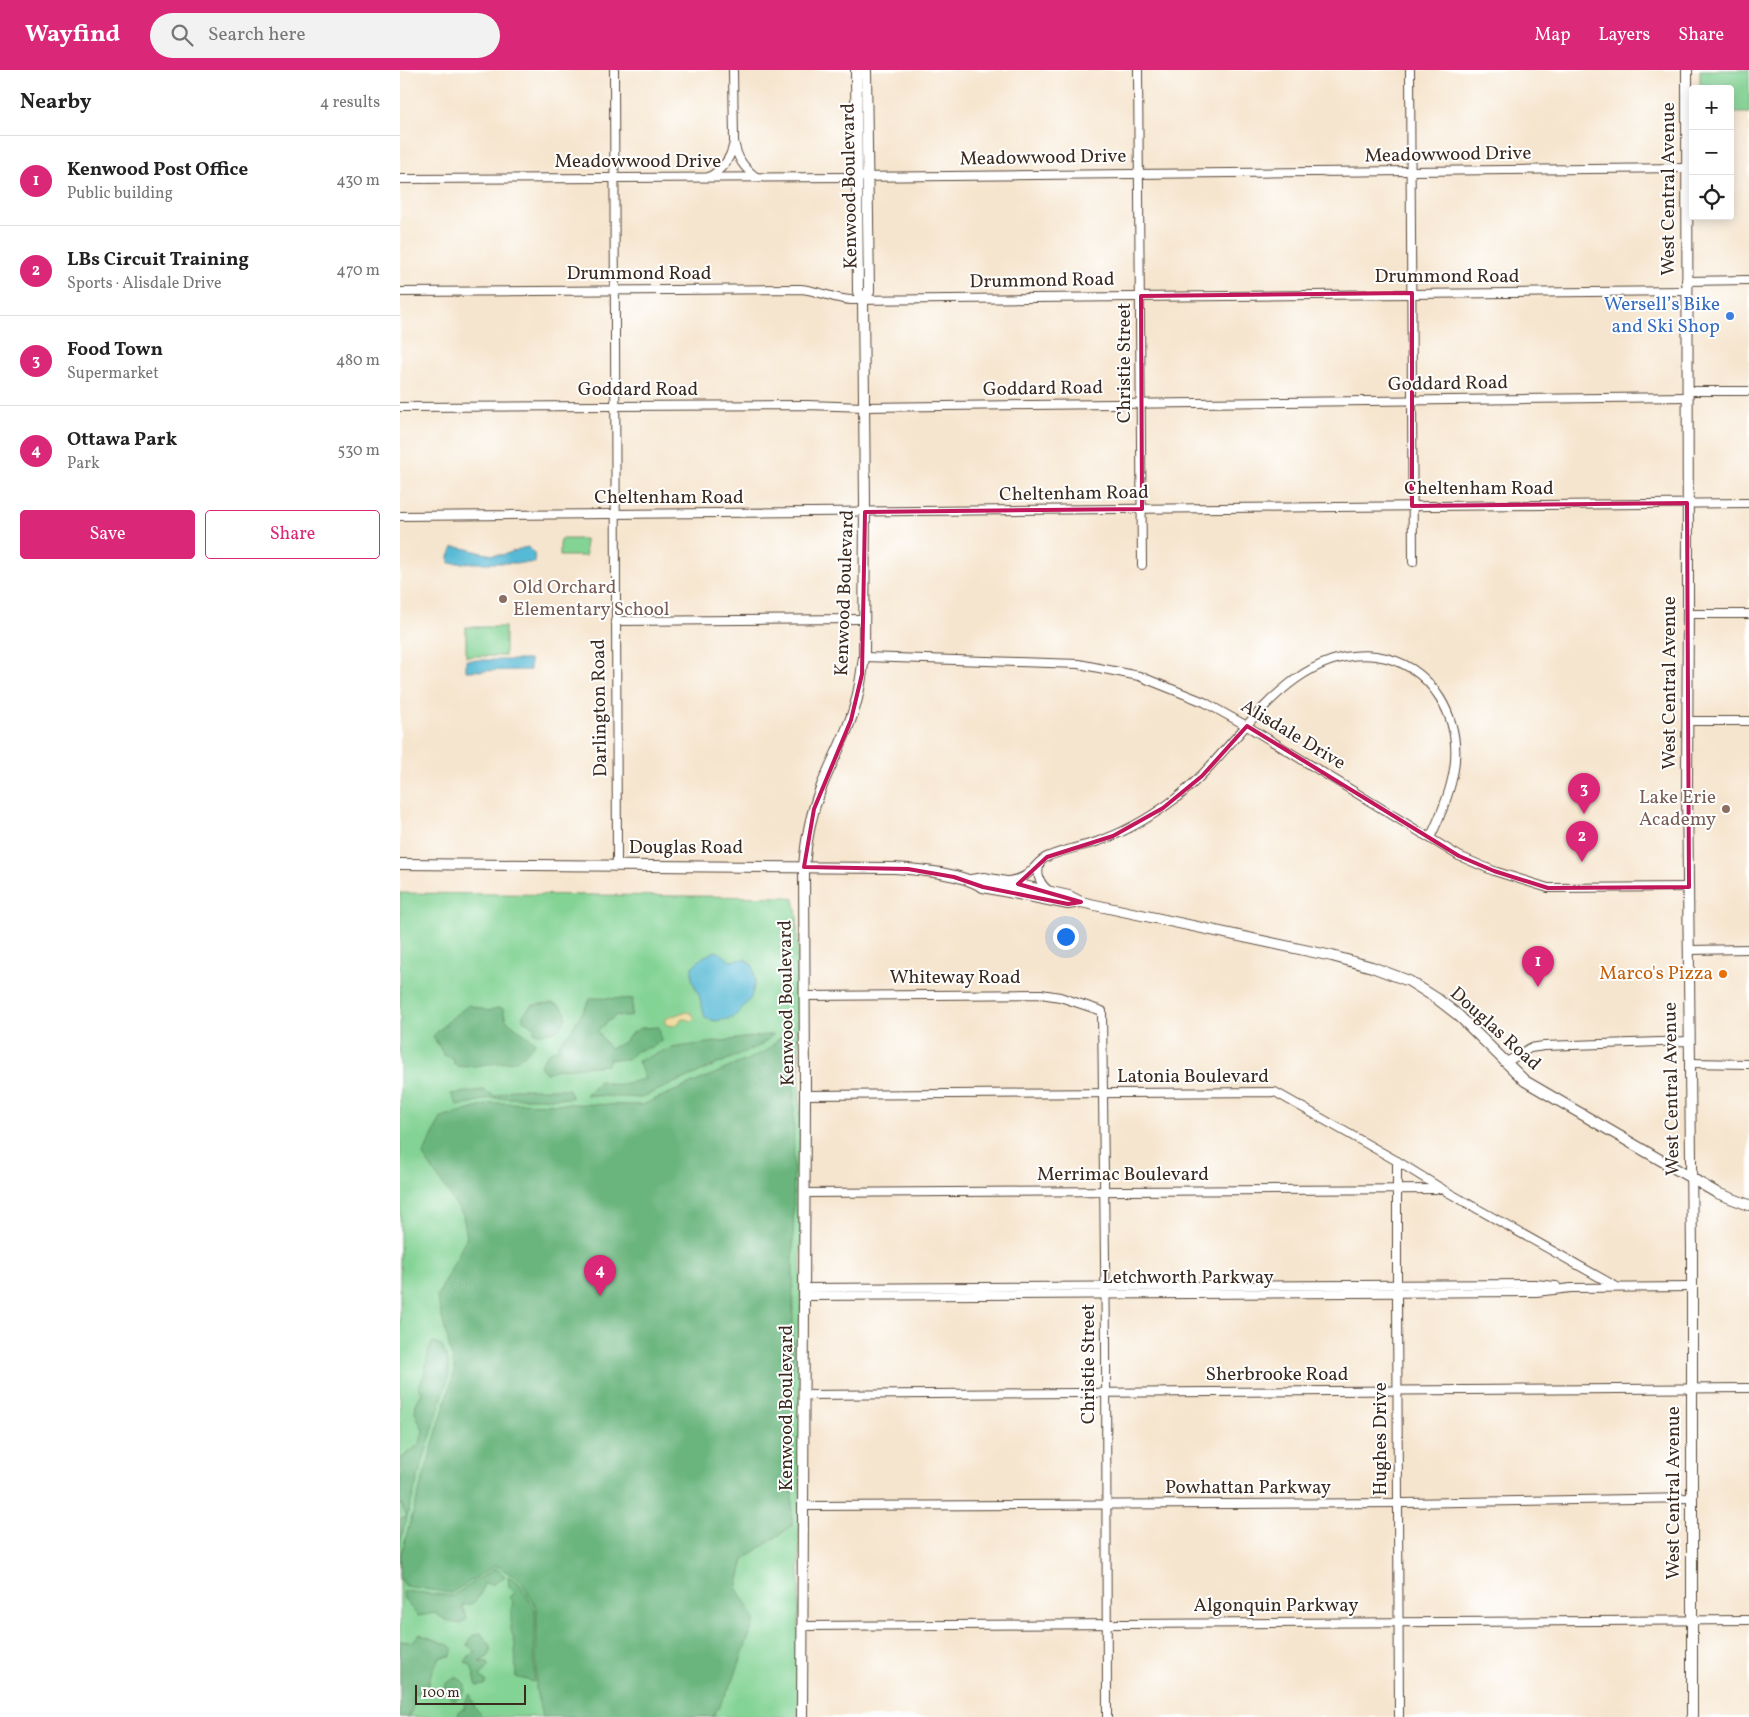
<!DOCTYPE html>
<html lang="en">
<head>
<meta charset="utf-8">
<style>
  body { margin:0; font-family:Vollkorn,serif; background:#f2f2f2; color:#222 }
  .controls { position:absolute; right:15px; top:15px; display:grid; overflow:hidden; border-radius:5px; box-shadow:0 2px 12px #0003 }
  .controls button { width:45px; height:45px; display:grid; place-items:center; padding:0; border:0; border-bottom:1px solid #e0e0e0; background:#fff; color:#222; font:25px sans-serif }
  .scale { position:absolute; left:15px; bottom:12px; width:111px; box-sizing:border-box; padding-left:5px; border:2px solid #3b2a1e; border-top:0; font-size:14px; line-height:18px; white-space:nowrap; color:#3b2a1e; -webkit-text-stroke:4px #fff; paint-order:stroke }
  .you { position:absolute; left:665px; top:866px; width:18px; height:18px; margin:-12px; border:4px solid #fff; border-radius:50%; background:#1a73e8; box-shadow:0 0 0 8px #1a73e833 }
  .badge { display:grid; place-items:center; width:32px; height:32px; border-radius:50%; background:#db2777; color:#fff; font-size:16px; font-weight:700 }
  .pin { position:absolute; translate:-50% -41px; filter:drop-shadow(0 1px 2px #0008) }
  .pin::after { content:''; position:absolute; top:26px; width:18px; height:15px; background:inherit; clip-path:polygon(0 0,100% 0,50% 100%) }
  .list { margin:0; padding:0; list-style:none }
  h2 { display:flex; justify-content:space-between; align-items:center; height:65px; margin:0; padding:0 20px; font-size:21px }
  h2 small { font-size:16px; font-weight:400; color:#767676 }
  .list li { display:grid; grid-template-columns:32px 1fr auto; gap:15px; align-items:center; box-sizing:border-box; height:90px; padding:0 20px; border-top:1px solid #e0e0e0 }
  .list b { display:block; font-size:19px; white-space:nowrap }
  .list p { margin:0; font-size:16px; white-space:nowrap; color:#767676 }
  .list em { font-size:16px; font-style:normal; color:#767676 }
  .actions { display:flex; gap:10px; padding:15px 20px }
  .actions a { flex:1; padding:11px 0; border:1px solid #db2777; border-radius:5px; text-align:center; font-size:18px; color:#db2777 }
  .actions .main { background:#db2777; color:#fff }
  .icon { flex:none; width:28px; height:28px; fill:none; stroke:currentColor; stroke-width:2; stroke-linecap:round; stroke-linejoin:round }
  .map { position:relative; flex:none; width:1349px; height:1647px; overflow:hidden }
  header { display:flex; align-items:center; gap:30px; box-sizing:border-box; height:70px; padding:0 25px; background:#db2777; color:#fff }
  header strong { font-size:24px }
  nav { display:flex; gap:28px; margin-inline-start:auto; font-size:18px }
  .search { width:350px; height:45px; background:#f2f2f2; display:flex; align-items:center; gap:12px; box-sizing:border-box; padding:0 18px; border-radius:28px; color:#767676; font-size:19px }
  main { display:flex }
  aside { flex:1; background:#fff }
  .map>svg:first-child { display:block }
  .green { fill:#83d394; stroke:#5f7e59 }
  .forest { fill:#6ab57e; stroke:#52704e }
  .sand { fill:#eeda9e; stroke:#94825e }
  .water { fill:#57b9d5; stroke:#49727a }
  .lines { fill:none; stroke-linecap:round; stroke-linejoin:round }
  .street-casing { stroke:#574638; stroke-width:10 }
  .secondary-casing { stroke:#574638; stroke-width:12 }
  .street { stroke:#fff; stroke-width:8 }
  .secondary { stroke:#fff; stroke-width:10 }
  .marked { fill:none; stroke:#c2185b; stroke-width:4; stroke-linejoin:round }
  .shop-dot { fill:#3f7fe0; stroke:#fff; stroke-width:2 }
  .education-dot { fill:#8d6e63; stroke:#fff; stroke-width:2 }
  .food-dot { fill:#e8710a; stroke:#fff; stroke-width:2 }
  .labels { text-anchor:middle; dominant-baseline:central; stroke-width:4; stroke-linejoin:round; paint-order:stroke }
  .street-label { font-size:19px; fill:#3b2a1e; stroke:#fff }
  .shop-label { font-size:19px; fill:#366cbe; stroke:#fff; text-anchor:end }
  .education-label { font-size:19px; fill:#785e54; stroke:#fff; text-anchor:start }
  .food-label { font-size:19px; fill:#c56008; stroke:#fff; text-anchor:end }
</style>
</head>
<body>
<header>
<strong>Wayfind</strong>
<div class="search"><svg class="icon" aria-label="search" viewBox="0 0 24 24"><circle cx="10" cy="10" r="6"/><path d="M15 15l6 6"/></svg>Search here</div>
<nav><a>Map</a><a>Layers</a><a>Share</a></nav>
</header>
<main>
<aside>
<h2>Nearby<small>4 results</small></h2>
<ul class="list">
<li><span class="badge">1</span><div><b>Kenwood Post Office</b><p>Public building</p></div><em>430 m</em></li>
<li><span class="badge">2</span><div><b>LBs Circuit Training</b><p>Sports · Alisdale Drive</p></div><em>470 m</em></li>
<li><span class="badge">3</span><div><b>Food Town</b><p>Supermarket</p></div><em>480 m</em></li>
<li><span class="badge">4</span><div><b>Ottawa Park</b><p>Park</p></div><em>530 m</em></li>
</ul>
<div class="actions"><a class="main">Save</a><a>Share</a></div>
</aside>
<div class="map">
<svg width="1349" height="1647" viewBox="0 0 1349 1647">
  <rect width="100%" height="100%" fill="#fff"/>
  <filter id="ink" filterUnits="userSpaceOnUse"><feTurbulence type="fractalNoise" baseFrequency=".02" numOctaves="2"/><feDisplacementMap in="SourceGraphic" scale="10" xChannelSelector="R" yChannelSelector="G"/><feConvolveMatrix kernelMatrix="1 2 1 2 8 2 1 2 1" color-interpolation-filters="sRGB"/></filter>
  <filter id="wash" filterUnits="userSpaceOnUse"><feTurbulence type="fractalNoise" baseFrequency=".0096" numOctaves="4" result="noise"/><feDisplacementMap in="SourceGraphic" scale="20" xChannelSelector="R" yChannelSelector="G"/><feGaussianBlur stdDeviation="1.12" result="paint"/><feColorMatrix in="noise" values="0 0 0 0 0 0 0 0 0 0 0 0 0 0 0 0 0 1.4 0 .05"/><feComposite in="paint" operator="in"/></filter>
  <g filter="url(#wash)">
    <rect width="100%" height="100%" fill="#f6e5ce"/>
    <g class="green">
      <polygon points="1300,0 1349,0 1349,43 1330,43 1330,19 1300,19"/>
      <polygon points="160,469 185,469 186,486 160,486"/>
      <rect x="66" y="557" width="39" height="29"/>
      <path d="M0,823L386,827L394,829L397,845C403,1113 401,1380 398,1647H0Z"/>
    </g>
    <g class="forest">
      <path d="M191,928L233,929L231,946L225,947L216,945L197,961L210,979L224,972L232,963L241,958L259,957L261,970L255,976L236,981L227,990L210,989L207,995L158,999L146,1003L140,996C144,986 148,982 158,979L159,973L172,959Z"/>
      <path d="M151,933C165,934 172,949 159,958C153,963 142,963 135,963L133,956L123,950V945L132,935Z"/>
      <path d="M69,935L88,941L97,938L103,939L106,950L135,972C122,993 111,992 88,994C76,995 66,999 54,995V989L44,985L33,966L54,946Z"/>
      <polygon points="374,964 361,975 240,1028 186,1025 199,1011 218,1015 245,1009 238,991 271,978"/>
      <polygon points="381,967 394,988 392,1456 344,1489 337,1519 355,1549 333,1611 313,1647 142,1647 136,1620 137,1538 121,1511 96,1495 51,1523 5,1516 0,1506 1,1484 55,1300 37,1227 67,1167 63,1145 23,1085 41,1048 93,1033 242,1035 365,982"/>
      <polygon points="114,1019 169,1019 172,1028 91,1028 58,1036 51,1024 83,1020 95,1026"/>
      <path d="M33,1272L42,1277L48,1291L49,1305L18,1407L0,1472V1449L7,1447L0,1431V1389L20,1374L23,1360L15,1342L16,1334L22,1323L19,1316C28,1302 24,1286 33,1272Z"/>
      <path d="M96,1498L105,1506L92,1515L84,1513C81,1525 77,1535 63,1535L62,1538L66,1545L67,1549L60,1554L47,1551L35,1543L18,1546L4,1529L3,1521L52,1526Z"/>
      <polygon points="108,1506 119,1513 135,1539 134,1612 116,1607 115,1574 111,1560 111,1540 113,1532 109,1528 115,1522 109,1517"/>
      <path d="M81,1563C87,1574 93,1573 89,1586L79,1592H88V1596L80,1606L87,1612L85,1615L77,1616L71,1595L65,1592L69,1586L76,1583L68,1575L72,1566Z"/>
      <polygon points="19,1564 44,1573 53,1578 51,1586 40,1587 30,1607 25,1626 15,1623 12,1626 14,1634 9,1647 0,1647 0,1571 13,1572"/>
      <polygon points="56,1607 65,1613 65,1621 54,1631 47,1624 44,1615"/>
      <polygon points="70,1624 75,1638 84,1647 57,1647 60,1640 65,1638 64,1633"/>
    </g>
    <polygon class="sand" points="284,942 291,943 295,948 291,951 282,948 278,954 269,956 264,952 267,948"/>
    <g class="water">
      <path d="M53,477C69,477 84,486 101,485C110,484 118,478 128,477L134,483L135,493H49V487Z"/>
      <polygon points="66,590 130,590 130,600 66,601"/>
      <polygon points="316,881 321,883 330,891 345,889 353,896 355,911 351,928 333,948 315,951 305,948 299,925 292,910 292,897 303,887"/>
    </g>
  </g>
  <g filter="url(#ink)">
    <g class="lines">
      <defs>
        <g id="street">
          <polyline points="214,0 217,795"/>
          <path d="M333,0L334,71C337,88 343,97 356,107"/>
          <polyline points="738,0 742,495"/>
          <polyline points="1010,0 1013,492"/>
          <path d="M309,107C321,100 330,90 333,76"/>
          <polyline points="0,109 451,107 1287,98"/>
          <polyline points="1286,211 1349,210"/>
          <path d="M0,222L400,219C418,220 433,229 451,230L1286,221"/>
          <polyline points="1287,321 1349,321"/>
          <polyline points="0,337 407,335 465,337 1287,327"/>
          <polyline points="0,446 1349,433"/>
          <polyline points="1288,544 1349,544"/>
          <polyline points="215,551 464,549"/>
          <polyline points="464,587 679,594 739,606 804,632 847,656 1059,786 1094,801 1148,818 1289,817"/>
          <polyline points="1288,651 1349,651"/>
          <path d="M640,792C636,805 639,813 649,821"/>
          <path d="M608,811C614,810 621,809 626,805C634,800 638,790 649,786C663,780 680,777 696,772C724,763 751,747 775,729C837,682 886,575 976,586C1005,590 1025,604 1040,628C1069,675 1052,722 1030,768"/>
          <polyline points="1289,880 1349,879"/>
          <polyline points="405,926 641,924 660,927 702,941 706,1272 707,1647"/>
          <polyline points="1105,993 1130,978 1144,976 1289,971"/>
          <polyline points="1289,993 1349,994"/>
          <polyline points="405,1025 875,1022 997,1091 1042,1119 1217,1217"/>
          <polyline points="997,1091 997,1223 999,1647"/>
          <polyline points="405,1123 1042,1119"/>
          <polyline points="405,1218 1135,1214 1156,1216"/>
          <polyline points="405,1226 1136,1222 1171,1218 1292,1217"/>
          <polyline points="404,1325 1349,1318"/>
          <polyline points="405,1436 1005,1433 1292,1428"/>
          <polyline points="403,1556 1349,1550"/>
        </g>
        <g id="secondary">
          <polyline points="1287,0 1288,531 1287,716 1292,1184 1292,1647"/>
          <polyline points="463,229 469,222 466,0"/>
          <path d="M0,794L494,798C522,800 560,803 583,817L668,834L681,832"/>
          <polyline points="571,810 584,808 606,812 669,826 681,832 932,886 972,897 1009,911 1036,928 1058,945 1125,1011 1317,1123 1349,1135"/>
          <path d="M402,1647L405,1025L404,797C406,770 411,743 421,718C430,695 442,674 450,651C458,631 461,609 464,587L465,433L463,229L458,222L456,0"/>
        </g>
      </defs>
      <use href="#street" class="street-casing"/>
      <use href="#secondary" class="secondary-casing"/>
      <use href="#street" class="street"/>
      <use href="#secondary" class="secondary"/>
    </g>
  </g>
  <path class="marked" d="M1012,223V436L1287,433L1289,817L1148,818L1094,801L1059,786L847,656L802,706L763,738L713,766L647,787L618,814L681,832L668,834L583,817L554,807L508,799L404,797L414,739L451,650L462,604L465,442L742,439L741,226Z"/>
  <circle class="shop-dot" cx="1330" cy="246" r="5"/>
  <g class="education-dot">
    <circle cx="103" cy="529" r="5"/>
    <circle cx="1326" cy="739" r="5"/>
  </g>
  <circle class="food-dot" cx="1323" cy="904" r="5"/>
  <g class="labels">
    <g class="street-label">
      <text transform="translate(1048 85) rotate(-1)">Meadowwood Drive</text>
      <text transform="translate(643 88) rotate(-1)">Meadowwood Drive</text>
      <text x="238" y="92">Meadowwood Drive</text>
      <text transform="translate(450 116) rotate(-91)">Kenwood Boulevard</text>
      <text transform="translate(1269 119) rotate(-90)">West Central Avenue</text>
      <text x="239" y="204">Drummond Road</text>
      <text x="1047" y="207">Drummond Road</text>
      <text transform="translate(642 211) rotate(-1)">Drummond Road</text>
      <text transform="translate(725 293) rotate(-90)">Christie Street</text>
      <text transform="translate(1048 314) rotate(-1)">Goddard Road</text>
      <text transform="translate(643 319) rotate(-1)">Goddard Road</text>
      <text x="238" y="320">Goddard Road</text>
      <text x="1079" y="419">Cheltenham Road</text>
      <text transform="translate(674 424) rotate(-1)">Cheltenham Road</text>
      <text x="269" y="428">Cheltenham Road</text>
      <text transform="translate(445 523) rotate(-88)">Kenwood Boulevard</text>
      <text transform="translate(1270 613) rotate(-90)">West Central Avenue</text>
      <text transform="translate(200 638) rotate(-91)">Darlington Road</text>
      <text transform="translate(893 665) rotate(31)">Alisdale Drive</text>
      <text x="286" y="778">Douglas Road</text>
      <text x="555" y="908">Whiteway Road</text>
      <text transform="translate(387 933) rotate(-91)">Kenwood Boulevard</text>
      <text transform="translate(1095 959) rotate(42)">Douglas Road</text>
      <text x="793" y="1007">Latonia Boulevard</text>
      <text transform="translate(1272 1019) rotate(-91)">West Central Avenue</text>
      <text x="723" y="1105">Merrimac Boulevard</text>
      <text x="788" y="1208">Letchworth Parkway</text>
      <text transform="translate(689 1294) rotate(-90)">Christie Street</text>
      <text x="877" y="1305">Sherbrooke Road</text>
      <text transform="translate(387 1338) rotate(-90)">Kenwood Boulevard</text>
      <text transform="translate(981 1369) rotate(-90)">Hughes Drive</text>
      <text x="848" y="1418">Powhattan Parkway</text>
      <text transform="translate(1274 1423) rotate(-90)">West Central Avenue</text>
      <text x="876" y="1536">Algonquin Parkway</text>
    </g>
    <g class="shop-label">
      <text x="1320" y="235">Wersell’s Bike<tspan x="1320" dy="22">and Ski Shop</tspan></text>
    </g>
    <g class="education-label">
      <text x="113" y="518">Old Orchard<tspan x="113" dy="22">Elementary School</tspan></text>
      <text x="1316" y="728" text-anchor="end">Lake Erie<tspan x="1316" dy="22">Academy</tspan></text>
    </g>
    <g class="food-label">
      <text x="1313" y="904">Marco's Pizza</text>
    </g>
  </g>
</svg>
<div class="controls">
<button>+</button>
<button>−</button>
<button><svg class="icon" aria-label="locate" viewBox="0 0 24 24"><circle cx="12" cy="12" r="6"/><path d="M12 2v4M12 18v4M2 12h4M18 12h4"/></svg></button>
</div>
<div class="scale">100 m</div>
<div class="you"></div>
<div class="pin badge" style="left:1138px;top:917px">1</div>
<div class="pin badge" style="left:1182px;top:792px">2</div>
<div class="pin badge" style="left:1184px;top:744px">3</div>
<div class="pin badge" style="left:200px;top:1226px">4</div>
</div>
</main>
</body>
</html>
